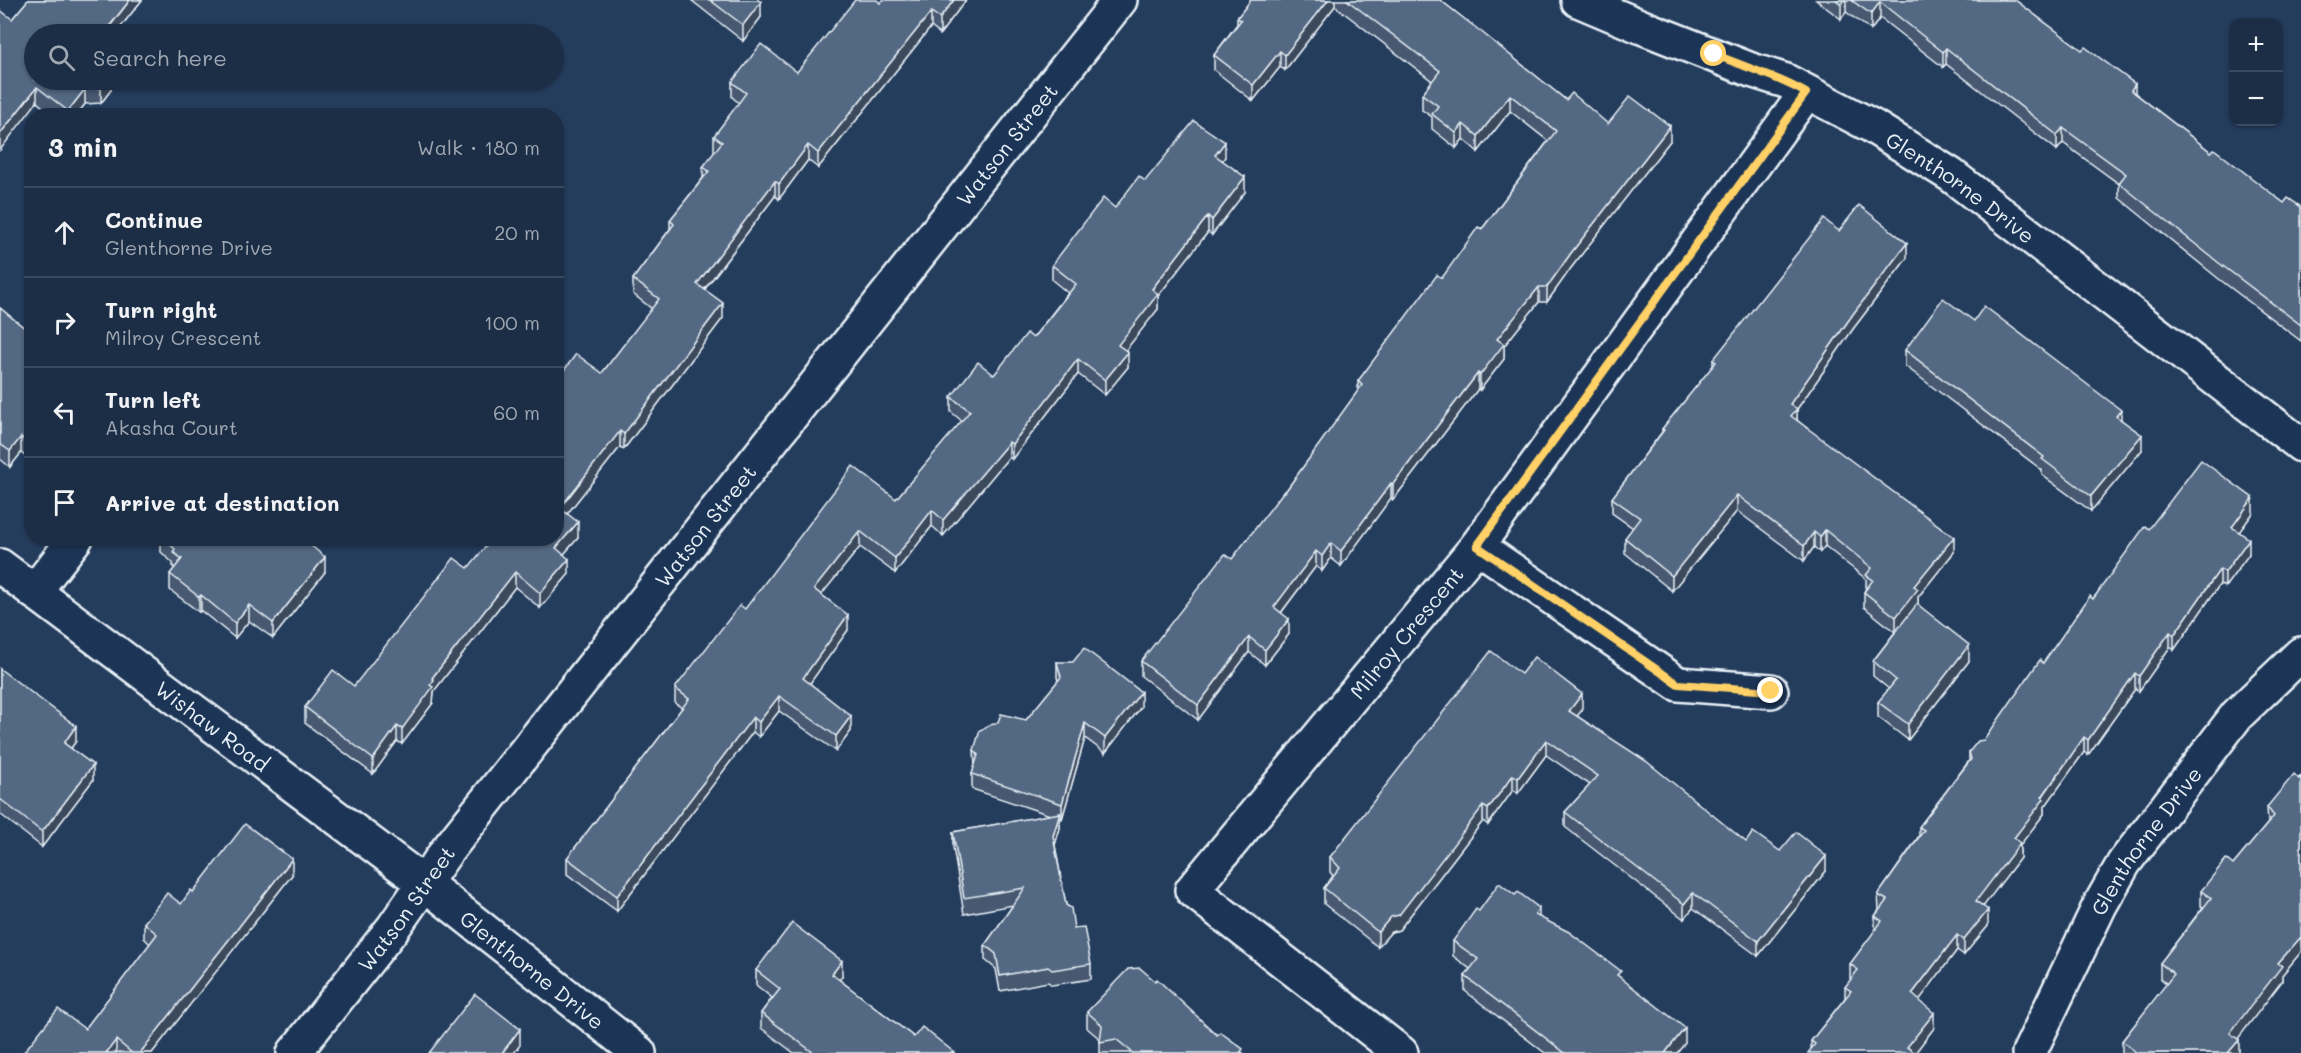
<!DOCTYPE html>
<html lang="en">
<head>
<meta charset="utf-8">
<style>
  body { margin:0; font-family:Mali,sans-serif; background:#293a51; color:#f1f3f6 }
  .controls { position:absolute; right:18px; top:18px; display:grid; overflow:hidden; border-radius:12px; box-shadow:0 2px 4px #0004 }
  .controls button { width:54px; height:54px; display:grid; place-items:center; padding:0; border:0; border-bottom:2px solid #3a4a5f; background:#1c2e46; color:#f1f3f6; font:30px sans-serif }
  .stop { position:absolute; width:18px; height:18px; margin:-14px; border:4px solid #ffd166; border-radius:50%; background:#fff }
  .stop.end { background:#ffd166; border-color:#fff; box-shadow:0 2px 6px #0008 }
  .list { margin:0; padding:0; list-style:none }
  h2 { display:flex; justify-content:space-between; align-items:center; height:78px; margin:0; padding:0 24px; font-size:26px }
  h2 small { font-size:20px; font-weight:400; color:#a0a8b3 }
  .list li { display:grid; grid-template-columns:39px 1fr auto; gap:18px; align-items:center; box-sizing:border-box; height:90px; padding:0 24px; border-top:2px solid #3a4a5f }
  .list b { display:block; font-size:22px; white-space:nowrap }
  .list p { margin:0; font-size:20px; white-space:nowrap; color:#a0a8b3 }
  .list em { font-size:20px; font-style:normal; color:#a0a8b3 }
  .icon { flex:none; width:33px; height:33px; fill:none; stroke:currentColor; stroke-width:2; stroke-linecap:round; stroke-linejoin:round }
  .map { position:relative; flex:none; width:2301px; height:1053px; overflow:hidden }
  .search { position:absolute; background:#1c2e46; box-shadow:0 2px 4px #0004; left:24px; top:24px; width:540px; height:66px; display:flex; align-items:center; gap:15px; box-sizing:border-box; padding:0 21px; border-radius:33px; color:#a0a8b3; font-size:22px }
  .panel { position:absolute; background:#1c2e46; box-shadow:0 2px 4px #0004; left:24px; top:108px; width:540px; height:438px; border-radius:24px }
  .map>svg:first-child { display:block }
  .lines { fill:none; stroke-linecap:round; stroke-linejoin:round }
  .minor-casing { stroke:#e8f1f8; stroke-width:38 }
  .minor { stroke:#1d3557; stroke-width:33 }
  .wall { fill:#475970; stroke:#e8f1f8; stroke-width:1.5 }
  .shaded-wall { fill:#3a485b; stroke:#e8f1f8; stroke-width:1.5 }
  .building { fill:#536782; stroke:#e8f1f8; stroke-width:1.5 }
  .route { stroke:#ffd166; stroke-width:8 }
  .labels { text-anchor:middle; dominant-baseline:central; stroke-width:5; stroke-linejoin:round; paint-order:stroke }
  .street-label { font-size:21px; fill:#e8f1f8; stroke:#1d3557 }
</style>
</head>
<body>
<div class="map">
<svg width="2301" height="1053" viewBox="0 0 2301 1053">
  <rect width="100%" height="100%" fill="#253d5d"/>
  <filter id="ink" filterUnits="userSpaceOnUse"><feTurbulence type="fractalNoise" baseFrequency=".0167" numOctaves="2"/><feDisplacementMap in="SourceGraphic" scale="12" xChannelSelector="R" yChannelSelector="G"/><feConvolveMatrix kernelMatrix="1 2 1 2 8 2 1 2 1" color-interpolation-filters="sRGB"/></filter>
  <g filter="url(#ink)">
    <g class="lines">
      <defs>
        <g id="minor">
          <path id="s1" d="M1578,0L1642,27L1751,70L1786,81L1872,126L1951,175L2301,445"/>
          <polyline points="1477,546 1678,684 1771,691"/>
          <path id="s2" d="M0,566L424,883L639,1053"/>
          <polyline points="34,592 76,538"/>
          <path id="s3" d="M294,1053L393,928L446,852L1120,0"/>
          <path id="s4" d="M1401,1053L1192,890L1477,546L1806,93"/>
          <path id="s5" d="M2029,1053L2100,905L2124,863L2237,715L2301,654"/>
        </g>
      </defs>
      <use href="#minor" class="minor-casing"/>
      <use href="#minor" class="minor"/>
    </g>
    <g class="wall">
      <polygon points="28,0 142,0 115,34 34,34 111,80 111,90 101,103 85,104 76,116 54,116 37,102 12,19"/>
      <polygon points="691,0 758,0 761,17 743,41"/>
      <polygon points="966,0 940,34 931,27 818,168 808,160 779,199 775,196 705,289 723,318 624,449 620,447 567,514 578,538 564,554 569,574 540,608 515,587 434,691 433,703 402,744 397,741 373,774 305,723 305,707 354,686 468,568 556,538 556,381 602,373 652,309 633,294 633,279 670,229 670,220 703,178 703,167 715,152 714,151 714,136 739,103 732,97 732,82 797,72 880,3"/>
      <polygon points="1251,0 1440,0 1566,100 1608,124 1670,141 1571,268 1547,302 1539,302 1504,346 1504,359 1480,390 1478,389 1393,500 1391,498 1341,566 1331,558 1322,571 1316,566 1281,613 1289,634 1265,665 1249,652 1198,720 1141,676 1141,661 1232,559 1285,492 1358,392 1358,381 1482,229 1548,141 1510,111 1478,152 1463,139 1456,148 1432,129 1432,117 1422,110 1422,94 1432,81 1335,6 1285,70 1280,67 1253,101 1214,70 1214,55 1237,24 1237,18"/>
      <polygon points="1816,0 2015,0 2211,152 2284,203 2301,207 2301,341 2219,279 2119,198 2119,184 2063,143 2057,150 1946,64 1943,67 1880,18 1871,30 1846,12 1841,19"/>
      <polygon points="1225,157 1222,160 1245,192 1212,235 1208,232 1158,296 1158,309 1125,350 1128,367 1105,395 1078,374 1012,459 1009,457 943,536 932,526 895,573 860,547 821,595 848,630 810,683 851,731 836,751 779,711 759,737 753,732 617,911 567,874 567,858 682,708 675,703 675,688 745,609 896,499 962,421 951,412 951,397 994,375 1033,338 1068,293 1052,280 1052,265 1145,181"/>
      <polygon points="1839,231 1907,258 1853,329 1797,409 1797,420 1954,552 1918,597 1918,604 1969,661 1908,740 1878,717 1878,702 1889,689 1873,676 1873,661 1895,632 1864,607 1864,592 1866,588 1866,579 1825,546 1820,552 1814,547 1804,561 1737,511 1672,591 1625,553 1625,538 1633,528 1612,513 1612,498 1662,432 1662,429 1713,366 1713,360"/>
      <polygon points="0,308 32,334 32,456 29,459 21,453 10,467 0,459"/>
      <polygon points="1974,321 2121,419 2142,450 2091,511 2042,475 2042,470 1905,366 1905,350"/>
      <polygon points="2253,513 2239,532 2249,554 2225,587 2220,584 2174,650 2170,647 2139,691 2135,689 2088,755 2084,752 2044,808 2044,814 2020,845 2020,858 1983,906 1988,926 1964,955 1957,950 1919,1000 1934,1028 1915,1053 1811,1048 1811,1041 1845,998 1845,987 1851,980 1850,979 1850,964 1875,931 1875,916 1879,910 1878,895 1919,836 1919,827 1969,761 1969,752 1984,740 2093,599 2149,529"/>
      <polygon points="161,538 309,538 309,544 325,572 273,638 249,621 235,638 201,611 199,612 170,590 170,574 175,568 173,567 173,563 161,552"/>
      <polygon points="1057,662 1141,707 1105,753 1085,738 1062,819 1060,818 1060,828 1055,845 1066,905 1074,928 1091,964 1091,979 1052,985 1048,982 1000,991 996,969 985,960 985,945 1013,905 964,914 953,847 953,832 1050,815 972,789 972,774 975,766 974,750 1026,720 1058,681 1057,677"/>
      <polygon points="0,669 76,741 71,748 93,780 42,847 0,814"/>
      <polygon points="1521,674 1582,710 1577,716 1746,842 1780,851 1826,871 1758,956 1693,908 1684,919 1565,827 1565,812 1590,785 1546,755 1518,793 1513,790 1488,825 1483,821 1399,930 1391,932 1378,947 1324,904 1324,888 1333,876 1330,872 1330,857"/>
      <polygon points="2301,776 2301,952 2282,975 2282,981 2237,1039 2239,1053 2122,1053 2122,1041 2167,984 2160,978 2160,963 2203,907 2201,906 2201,891 2233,865 2268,823 2267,807"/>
      <polygon points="292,875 152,1053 23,1053 85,1029 150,944 144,938 144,923 181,904 193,892"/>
      <polygon points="1479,911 1539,917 1621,978 1685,1043 1677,1053 1545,1053 1465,991 1465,976 1470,969 1453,956 1453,941"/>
      <polygon points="756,970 842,976 839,980 914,1037 955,1053 794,1053 761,1028 761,1013 772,998 756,985"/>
      <polygon points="1087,1012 1217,1035 1243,1053 1100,1053 1100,1039 1087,1028"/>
    </g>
    <g class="shaded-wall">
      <polygon points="130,0 142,0 115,34 104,34"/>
      <polygon points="954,0 966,0 940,34 940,18"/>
      <polygon points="1328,0 1335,0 1335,6 1285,70 1285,55"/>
      <polygon points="1844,0 1846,0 1846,12 1841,19 1841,4"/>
      <polygon points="761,2 761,17 743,41 743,25"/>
      <polygon points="1880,2 1880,18 1871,30 1871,14"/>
      <polygon points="931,12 931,27 818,168 818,153"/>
      <polygon points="1946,48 1946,64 1943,67 1943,52"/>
      <polygon points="1280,51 1280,67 1253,101 1253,85"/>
      <polygon points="108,80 111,80 111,90 101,103 101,88"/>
      <polygon points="2135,84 2135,100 2131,90"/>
      <polygon points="37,87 37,102 0,150 0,134"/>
      <polygon points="85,89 85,104 76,116 68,116 68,111"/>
      <polygon points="1510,95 1510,111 1478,152 1478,136"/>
      <polygon points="1463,124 1463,139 1456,148 1456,133"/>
      <polygon points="1670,126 1670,141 1571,268 1547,302 1547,287 1571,253"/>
      <polygon points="2063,128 2063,143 2057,150 2057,135"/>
      <polygon points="1225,142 1225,157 1215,170 1215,155"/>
      <polygon points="808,145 808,160 779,199 779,184"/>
      <polygon points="1245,177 1245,192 1212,235 1212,220"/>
      <polygon points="775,181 775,196 697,299 697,284"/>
      <polygon points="1208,216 1208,232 1158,296 1158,309 1118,360 1118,345 1152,289"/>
      <polygon points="1907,243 1907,258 1853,329 1795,412 1797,409 1797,424 1790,419 1790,404 1853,314"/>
      <polygon points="1539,287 1539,302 1504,346 1504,359 1480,390 1480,375 1497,339"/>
      <polygon points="723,303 723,318 624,449 624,434"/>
      <polygon points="1128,352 1128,367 1105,395 1105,380"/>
      <polygon points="1078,359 1078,374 1012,459 1012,444"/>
      <polygon points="1478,373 1478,389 1393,500 1393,484"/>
      <polygon points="2121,410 2121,425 2116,416"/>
      <polygon points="620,431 620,447 560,523 560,508"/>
      <polygon points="2142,435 2142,450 2091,511 2091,496"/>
      <polygon points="21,437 21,453 10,467 10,451"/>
      <polygon points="32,441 32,456 29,459 29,444"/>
      <polygon points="1009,442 1009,457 943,536 943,520"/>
      <polygon points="1391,483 1391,498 1341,566 1341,551"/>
      <polygon points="1737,495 1737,511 1672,591 1672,576"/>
      <polygon points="2253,498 2253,513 2232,542 2232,527"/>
      <polygon points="932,510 932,526 895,573 895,558"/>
      <polygon points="578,522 578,538 556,563 556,548"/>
      <polygon points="1825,530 1825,546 1820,552 1820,537"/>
      <polygon points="860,531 860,547 814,604 814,589"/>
      <polygon points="1814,532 1814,547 1804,561 1804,546"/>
      <polygon points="1954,537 1954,552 1918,597 1918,605 1896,632 1896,617 1914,586"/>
      <polygon points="2249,539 2249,554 2225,587 2225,572"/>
      <polygon points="1331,543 1331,558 1322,571 1322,556"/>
      <polygon points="1316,551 1316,566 1274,622 1274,607"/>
      <polygon points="325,557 325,572 273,638 273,623"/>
      <polygon points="569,559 569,574 540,608 540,593"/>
      <polygon points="2220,569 2220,584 2174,650 2174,635"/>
      <polygon points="515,572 515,587 434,691 433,703 402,744 402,729 430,685 432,678"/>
      <polygon points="201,595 201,611 199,612 199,597"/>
      <polygon points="249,605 249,621 235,638 235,623"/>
      <polygon points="848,615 848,630 803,693 803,678"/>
      <polygon points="1289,619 1289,634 1265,665 1265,650"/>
      <polygon points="2170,632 2170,647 2139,691 2139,676"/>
      <polygon points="1249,637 1249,652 1198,720 1198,705"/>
      <polygon points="1969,645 1969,661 1908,740 1908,724"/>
      <polygon points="2135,673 2135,689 2088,755 2088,740"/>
      <polygon points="1141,692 1141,707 1105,753 1105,738"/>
      <polygon points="1582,694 1582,710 1569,726 1569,711"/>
      <polygon points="779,696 779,711 759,737 759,722"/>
      <polygon points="851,716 851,731 836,751 836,736"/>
      <polygon points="753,717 753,732 617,911 617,896"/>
      <polygon points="1085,723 1085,738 1062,819 1062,804"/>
      <polygon points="76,726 76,741 64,758 64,743"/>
      <polygon points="397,726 397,741 373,774 373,759"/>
      <polygon points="2084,737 2084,752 2044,808 2044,814 2020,845 2020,858 1976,916 1976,901 2014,838"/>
      <polygon points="1546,740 1546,755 1518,793 1518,778"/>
      <polygon points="93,765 93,780 42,847 42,832"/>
      <polygon points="1513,775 1513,790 1488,825 1488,809"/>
      <polygon points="1483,806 1483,821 1399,930 1391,932 1378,947 1378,932"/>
      <polygon points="1060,813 1060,828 1053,851 1053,836"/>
      <polygon points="1826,856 1826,871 1758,956 1758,941"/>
      <polygon points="292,859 292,875 152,1053 140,1053"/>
      <polygon points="1693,893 1693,908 1684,919 1684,904"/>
      <polygon points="1539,908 1539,924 1535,915"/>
      <polygon points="1988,910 1988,926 1964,955 1964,940"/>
      <polygon points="1957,935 1957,950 1912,1010 1912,994"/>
      <polygon points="2301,937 2301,952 2282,975 2282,981 2230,1049 2230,1033 2278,963"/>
      <polygon points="842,961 842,976 832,989 832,974"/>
      <polygon points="1934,1013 1934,1028 1915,1053 1907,1047"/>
      <polygon points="1685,1028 1685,1043 1677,1053 1665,1053"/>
      <polygon points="520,1029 520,1045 514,1053 502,1053"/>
      <polygon points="116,1040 116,1053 106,1053"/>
      <polygon points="2239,1040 2239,1053 2228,1053"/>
    </g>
    <g class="building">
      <polygon points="28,0 130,0 104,33 105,34 34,34 34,80 108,80 101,88 85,89 68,111 37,87 0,134 0,10 12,19"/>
      <polygon points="710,0 758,0 761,2 743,25"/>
      <polygon points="855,0 877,0 880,3 882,0 954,0 940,18 931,12 818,153 808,145 779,184 775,181 697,284 723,303 624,434 620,431 560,508 578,522 556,548 569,559 540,593 515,572 432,678 434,680 430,685 433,687 402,729 397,726 373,759 305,707 333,670 354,686 454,558 468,568 493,538 556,538 556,462 558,460 556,459 556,381 576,354 602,373 659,299 633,279 674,224 670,220 709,171 703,167 722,142 714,136 746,93 732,82 761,44 797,72"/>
      <polygon points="1251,0 1328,0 1285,55 1280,51 1253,85 1214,55 1241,20 1237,18"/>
      <polygon points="1347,0 1440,0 1484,34 1566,100 1572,93 1608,124 1630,96 1670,126 1571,253 1547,287 1539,287 1497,339 1504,344 1480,375 1478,373 1393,484 1391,483 1341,551 1331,543 1322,556 1316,551 1274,607 1289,619 1265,650 1249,637 1198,705 1141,661 1225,554 1232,559 1284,491 1285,492 1362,385 1358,381 1437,275 1442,278 1478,227 1482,229 1556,131 1510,95 1478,136 1463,124 1456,133 1432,114 1438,106 1422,94 1440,71"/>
      <polygon points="1836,0 1844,0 1841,4"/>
      <polygon points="1851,0 2015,0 2082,50 2085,47 2135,84 2131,90 2211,152 2214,149 2284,203 2288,198 2301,207 2301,325 2219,263 2119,183 2126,174 2063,128 2057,135 1946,48 1943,52 1880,2 1871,14"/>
      <polygon points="1194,121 1225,142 1215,155 1245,177 1212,220 1208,216 1152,289 1158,294 1118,345 1128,352 1105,380 1078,359 1012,444 1009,442 943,520 932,510 895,558 860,531 814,589 848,615 803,678 851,716 836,736 779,696 759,722 753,717 617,896 567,858 689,699 675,688 740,605 745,609 853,466 896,499 970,411 951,397 978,362 994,375 1027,333 1033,338 1076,284 1052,265 1103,198 1115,208 1139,176 1145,181"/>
      <polygon points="1859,205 1907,243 1853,314 1790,404 1797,409 1791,416 1954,537 1914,586 1918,589 1896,617 1864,592 1873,580 1866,575 1872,568 1825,530 1820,537 1814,532 1804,546 1737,495 1672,576 1625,538 1640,518 1612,498 1664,430 1662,429 1716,362 1713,360 1824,219 1839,231"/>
      <polygon points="1943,298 1974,321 1984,306 2121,410 2116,416 2142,435 2091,496 2042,459 2044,457 1905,350"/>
      <polygon points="0,308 32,334 32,441 29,444 21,437 10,451 0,444"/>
      <polygon points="2201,460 2253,498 2232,527 2249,539 2225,572 2220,569 2174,635 2170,632 2139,676 2135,673 2088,740 2084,737 2042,797 2044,799 2014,838 2020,843 1976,901 1988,910 1964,940 1957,935 1912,994 1934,1013 1907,1047 1915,1053 1808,1053 1815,1044 1811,1041 1851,991 1845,987 1858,970 1850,964 1882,921 1875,916 1887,900 1878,895 1924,830 1919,827 1971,759 1969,752 1978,741 1984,740 2040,660 2043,663 2090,596 2093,599 2145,526 2149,529"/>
      <polygon points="162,538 309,538 309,544 325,557 273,623 249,605 235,623 201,595 199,597 170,574 182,559 173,552 175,549"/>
      <polygon points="1917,604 1969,645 1908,724 1878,702 1896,680 1873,661"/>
      <polygon points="1084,648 1141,692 1105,738 1085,723 1062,804 972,774 978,755 974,750 980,730 998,722 1001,714 1026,720 1061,677 1057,662 1073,662"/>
      <polygon points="1491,651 1521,674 1534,657 1582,694 1569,711 1646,761 1746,842 1753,832 1780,851 1796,832 1826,856 1758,941 1693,893 1684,904 1565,812 1598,776 1546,740 1518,778 1513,775 1488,809 1483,806 1399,915 1391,917 1378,932 1324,888 1340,868 1330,857"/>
      <polygon points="0,669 76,726 64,743 93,765 42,832 0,799"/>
      <polygon points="2294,774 2299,779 2301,776 2301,937 2278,963 2282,966 2230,1033 2239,1040 2228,1053 2137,1053 2122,1041 2174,974 2160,963 2211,898 2201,891 2226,859 2233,865 2274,816 2267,807"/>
      <polygon points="1060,813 1053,836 1066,905 1071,908 1074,928 1084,927 1091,964 1052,970 1048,967 1000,976 996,954 985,945 1025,888 964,898 953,832"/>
      <polygon points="245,824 292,859 140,1053 132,1053 116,1040 106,1053 23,1053 58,1009 85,1029 157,934 144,923 167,893 181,904 191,890 193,892"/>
      <polygon points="1499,883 1515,895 1518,892 1539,908 1535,915 1569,932 1621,971 1617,975 1685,1028 1665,1053 1565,1053 1465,976 1478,959 1453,941 1476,909 1479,911"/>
      <polygon points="792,923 842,961 832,974 914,1037 922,1027 955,1053 814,1053 761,1013 780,989 756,970"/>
      <polygon points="1140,968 1155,981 1157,979 1217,1035 1220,1032 1243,1049 1240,1053 1133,1053 1116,1039 1100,1042 1102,1025 1087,1012 1128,969"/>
      <polygon points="475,994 520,1029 502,1053 429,1053"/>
    </g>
  </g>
  <g class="lines" filter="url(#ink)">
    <path class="route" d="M1714,54C1744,67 1777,76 1806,93L1477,546L1678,684L1771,691"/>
  </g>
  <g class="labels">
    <g class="street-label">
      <text stroke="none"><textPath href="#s3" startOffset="1155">Watson Street</textPath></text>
      <text stroke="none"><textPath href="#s1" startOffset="428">Glenthorne Drive</textPath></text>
      <text stroke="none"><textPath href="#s3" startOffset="669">Watson Street</textPath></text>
      <text stroke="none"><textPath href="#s4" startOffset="600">Milroy Crescent</textPath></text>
      <text stroke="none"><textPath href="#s2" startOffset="266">Wishaw Road</textPath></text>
      <text stroke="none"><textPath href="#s5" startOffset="243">Glenthorne Drive</textPath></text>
      <text stroke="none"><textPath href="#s3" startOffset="183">Watson Street</textPath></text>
      <text stroke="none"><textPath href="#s2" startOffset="668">Glenthorne Drive</textPath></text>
    </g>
  </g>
</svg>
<div class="controls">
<button>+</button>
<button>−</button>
</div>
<div class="stop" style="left:1714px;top:54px"></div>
<div class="stop end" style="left:1771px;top:691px"></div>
<div class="search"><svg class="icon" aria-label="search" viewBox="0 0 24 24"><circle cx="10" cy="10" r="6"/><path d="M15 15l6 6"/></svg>Search here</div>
<section class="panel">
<h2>3 min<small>Walk · 180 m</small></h2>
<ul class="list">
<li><svg class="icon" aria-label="ahead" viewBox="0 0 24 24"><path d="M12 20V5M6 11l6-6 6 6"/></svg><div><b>Continue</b><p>Glenthorne Drive</p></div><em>20 m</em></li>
<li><svg class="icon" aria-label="right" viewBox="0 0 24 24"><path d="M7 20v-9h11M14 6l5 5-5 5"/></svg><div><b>Turn right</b><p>Milroy Crescent</p></div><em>100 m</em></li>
<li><svg class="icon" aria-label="left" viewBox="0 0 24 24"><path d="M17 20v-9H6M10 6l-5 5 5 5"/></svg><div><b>Turn left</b><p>Akasha Court</p></div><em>60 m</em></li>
<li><svg class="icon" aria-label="arrive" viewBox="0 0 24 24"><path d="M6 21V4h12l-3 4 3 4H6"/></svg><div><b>Arrive at destination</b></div></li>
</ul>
</section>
</div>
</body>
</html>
